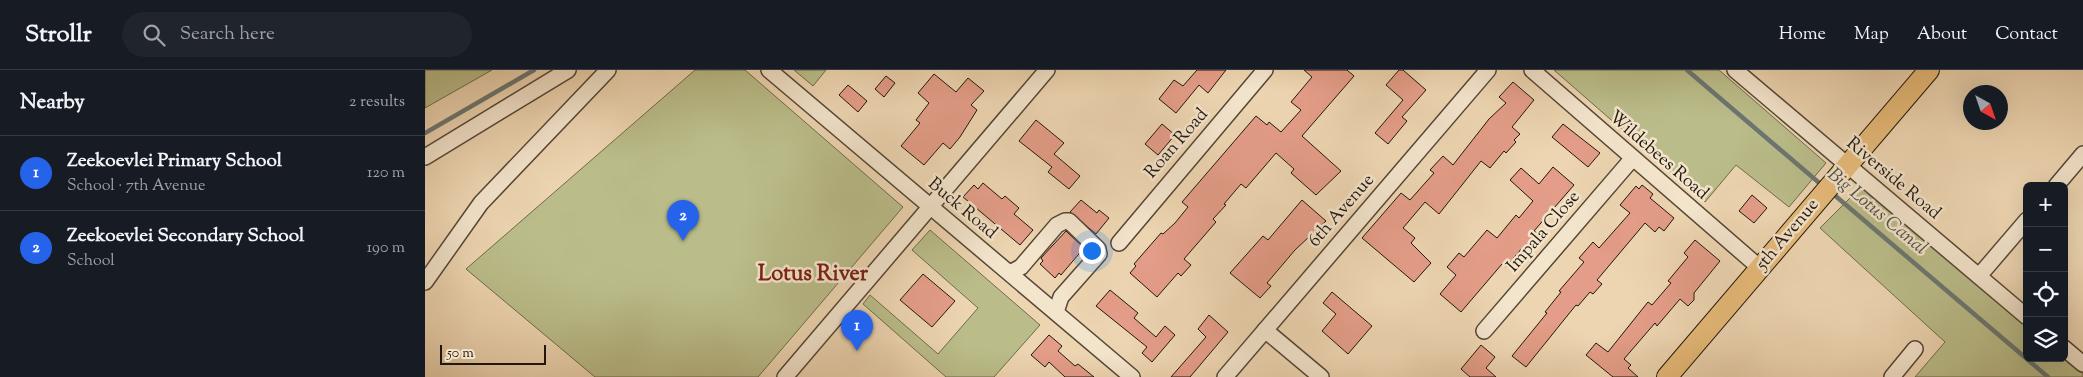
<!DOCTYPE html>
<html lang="en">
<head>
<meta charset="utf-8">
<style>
  body { margin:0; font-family:"Sorts Mill Goudy",serif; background:#20242c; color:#f1f3f6 }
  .controls { position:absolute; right:15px; bottom:15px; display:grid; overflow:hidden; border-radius:8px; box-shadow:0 5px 20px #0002 }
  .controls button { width:45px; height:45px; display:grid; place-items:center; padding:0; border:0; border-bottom:1px solid #363941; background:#171b24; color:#f1f3f6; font:25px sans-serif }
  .compass { position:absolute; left:1538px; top:15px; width:45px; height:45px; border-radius:50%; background:#171b24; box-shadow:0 5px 20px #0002; rotate:140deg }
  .scale { position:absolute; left:15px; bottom:12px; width:106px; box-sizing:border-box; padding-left:5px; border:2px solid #22170d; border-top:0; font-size:14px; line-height:18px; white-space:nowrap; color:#22170d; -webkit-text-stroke:4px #f3e4cc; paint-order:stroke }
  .you { position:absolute; left:666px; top:180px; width:18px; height:18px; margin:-12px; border:4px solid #fff; border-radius:50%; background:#1a73e8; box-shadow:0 0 0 8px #1a73e833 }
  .badge { display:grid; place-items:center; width:32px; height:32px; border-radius:50%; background:#2563eb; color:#fff; font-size:16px; font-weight:700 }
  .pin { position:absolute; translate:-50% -41px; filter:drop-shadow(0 1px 2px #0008) }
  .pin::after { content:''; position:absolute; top:26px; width:18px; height:15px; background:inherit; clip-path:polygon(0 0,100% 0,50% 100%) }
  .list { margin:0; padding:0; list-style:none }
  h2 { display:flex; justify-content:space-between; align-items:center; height:65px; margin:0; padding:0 20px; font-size:21px }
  h2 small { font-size:16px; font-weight:400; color:#9ea1a6 }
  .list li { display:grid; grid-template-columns:32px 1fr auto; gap:15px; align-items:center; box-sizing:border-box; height:75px; padding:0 20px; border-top:1px solid #363941 }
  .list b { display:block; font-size:19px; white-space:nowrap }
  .list p { margin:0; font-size:16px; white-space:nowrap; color:#9ea1a6 }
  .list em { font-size:16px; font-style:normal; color:#9ea1a6 }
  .icon { flex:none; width:28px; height:28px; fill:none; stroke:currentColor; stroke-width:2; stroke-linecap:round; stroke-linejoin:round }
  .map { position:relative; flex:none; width:1658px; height:307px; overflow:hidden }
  header { display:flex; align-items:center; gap:30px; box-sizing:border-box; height:70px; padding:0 25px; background:#171b24; border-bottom:1px solid #363941 }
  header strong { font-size:24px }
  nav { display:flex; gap:28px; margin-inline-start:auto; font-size:18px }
  .search { width:350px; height:45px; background:#20242c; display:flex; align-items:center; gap:12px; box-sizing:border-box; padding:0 18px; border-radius:28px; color:#9ea1a6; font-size:19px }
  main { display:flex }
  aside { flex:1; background:#171b24 }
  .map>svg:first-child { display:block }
  .grass { fill:#babd8a; stroke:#6e6a4c }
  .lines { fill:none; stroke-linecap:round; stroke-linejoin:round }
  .stream { stroke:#6c7672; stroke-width:4.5 }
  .building { fill:#e49d88; stroke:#22170d }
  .minor-casing { stroke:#554636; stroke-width:18 }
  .major-casing { stroke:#22170d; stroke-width:22 }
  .minor { stroke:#f3e4cc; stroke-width:15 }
  .major { stroke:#e6ba78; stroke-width:20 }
  .labels { text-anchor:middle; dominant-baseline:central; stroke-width:5; stroke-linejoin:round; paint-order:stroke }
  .street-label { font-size:18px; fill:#22170d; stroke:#f3e4cc }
  .water-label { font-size:19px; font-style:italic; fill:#4d4f48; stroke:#f3e4cc }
  .district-label { font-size:22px; font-weight:bold; fill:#7a1f14; stroke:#f3e4cc }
</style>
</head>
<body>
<header>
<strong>Strollr</strong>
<div class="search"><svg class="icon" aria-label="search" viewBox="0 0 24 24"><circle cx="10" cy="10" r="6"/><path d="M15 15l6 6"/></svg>Search here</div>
<nav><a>Home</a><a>Map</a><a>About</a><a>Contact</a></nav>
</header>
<main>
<aside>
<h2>Nearby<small>2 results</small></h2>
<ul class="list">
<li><span class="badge">1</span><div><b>Zeekoevlei Primary School</b><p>School · 7th Avenue</p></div><em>120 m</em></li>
<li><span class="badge">2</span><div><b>Zeekoevlei Secondary School</b><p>School</p></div><em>190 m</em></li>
</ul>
</aside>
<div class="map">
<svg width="1658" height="307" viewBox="0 0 1658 307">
  <rect width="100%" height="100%" fill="#edd5b1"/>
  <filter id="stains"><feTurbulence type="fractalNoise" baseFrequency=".004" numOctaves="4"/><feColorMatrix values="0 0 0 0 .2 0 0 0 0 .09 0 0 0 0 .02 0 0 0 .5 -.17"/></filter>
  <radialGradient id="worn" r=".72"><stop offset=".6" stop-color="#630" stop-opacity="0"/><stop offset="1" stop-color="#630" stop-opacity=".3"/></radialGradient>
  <g class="grass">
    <polygon points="0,0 67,0 0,38"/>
    <polygon points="270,0 320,0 478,137 333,307 170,307 41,199"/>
    <polygon points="369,0 401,0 388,16"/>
    <polygon points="1129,0 1294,0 1401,93 1364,137 1311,95 1280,132"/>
    <polygon points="1437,116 1602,256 1602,288 1639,288 1658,304 1658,307 1490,307 1520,272 1395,158"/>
    <polygon points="505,160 615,255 569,307 521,307 438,234 445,225 513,284 553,238 487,180"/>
  </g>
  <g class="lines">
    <g class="stream">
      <polyline points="1262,0 1399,117"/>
      <polyline points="0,63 109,0"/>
      <polyline points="1407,123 1623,307"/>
    </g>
  </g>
  <g class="building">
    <polygon points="772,0 801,0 783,23 774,15 751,43 734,29 749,10 758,16"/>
    <polygon points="879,0 922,0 929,6 877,66 916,101 891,125 866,103 869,99 851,83 821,118 816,114 799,134 801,135 788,149 791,152 759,189 766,195 756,206 753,203 732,227 705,203 711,196 709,194 736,163 738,164 750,153 763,137 757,132 831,46 842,55 844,52 856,62 876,40 866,32 887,7"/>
    <polygon points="974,0 978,0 1001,20 977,47 982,51 963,74 950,63 978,30 961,15"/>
    <polygon points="509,4 531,22 543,8 559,21 546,35 552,40 535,67 525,79 518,73 499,95 476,76 495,53 491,50 504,33 493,23"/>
    <polygon points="461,6 470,13 459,27 450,19"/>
    <polygon points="1088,12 1109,30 1087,57 1095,64 1089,70 1091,72 1081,83 1079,81 1065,98 1056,91 1014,144 1000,132 978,158 990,168 986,173 1006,193 989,212 937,168 976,123 985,130 1009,103 1005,100 1018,86 1028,95 1064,49 1081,33 1074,27"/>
    <polygon points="423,15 442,31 433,42 414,25"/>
    <polygon points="611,50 639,73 629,84 655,106 644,119 623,102 627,97 594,71"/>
    <polygon points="737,54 750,65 733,85 720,74"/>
    <polygon points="1138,54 1175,83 1163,97 1127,67"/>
    <polygon points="1128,97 1149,115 1109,161 1112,163 1100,178 1098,177 1081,197 1077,194 1036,242 1015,224 1031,205 1022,197 1034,183 1039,187 1062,160 1072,168 1091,145 1094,148 1108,131 1085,110 1096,98 1114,114"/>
    <polygon points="558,113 577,129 580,126 594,138 589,144 608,160 595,175 538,127 549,115 553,119"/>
    <polygon points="1217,115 1228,124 1225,128 1249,148 1239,161 1234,157 1230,162 1220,153 1172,210 1177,214 1168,224 1165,222 1153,236 1151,235 1101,297 1087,286 1122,243 1120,242 1136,222 1134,221 1159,192 1154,188 1168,172 1174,178 1205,143 1195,135 1211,116 1214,119"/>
    <polygon points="1327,125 1342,138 1329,153 1314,141"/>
    <polygon points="656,130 672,143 674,140 684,148 671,164 645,142"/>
    <polygon points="877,130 901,151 870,180 842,213 846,216 835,228 805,203 838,166 843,170"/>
    <polygon points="641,161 659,178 636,205 634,203 630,208 615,194 618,191 616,188"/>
    <polygon points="1270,170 1295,191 1269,223 1269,230 1263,236 1255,229 1232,256 1230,253 1199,289 1206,295 1203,298 1213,307 1188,307 1161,285 1171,273 1183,282 1223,232 1227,235 1246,213 1243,211 1263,187 1259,183"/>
    <polygon points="498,204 530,231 507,257 475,230"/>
    <polygon points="685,220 713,243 709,248 731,267 740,256 750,265 727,292 717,283 722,277 671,236"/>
    <polygon points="907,222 947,256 923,284 897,261 911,244 898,233"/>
    <polygon points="784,245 803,262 765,307 746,307 781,267 773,259"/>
    <polygon points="624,265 637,276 633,281 650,296 653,294 669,307 640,307 624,292 620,297 606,285"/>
    <polygon points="1056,275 1070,287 1061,298 1071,307 1045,307 1036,299"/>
  </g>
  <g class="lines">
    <defs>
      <g id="minor">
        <polyline points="344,0 707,307"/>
        <polyline points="1107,0 1335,198"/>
        <polyline points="1310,0 1602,247"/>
        <polyline points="0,87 143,0"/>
        <polyline points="1631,116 1658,84"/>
        <polyline points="694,173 840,0"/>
        <polyline points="585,203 596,197 632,155 640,151 644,151 673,179 674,184 636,227 631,242"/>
        <polyline points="1554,206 1602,150"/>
        <polyline points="0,212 56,133 183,0"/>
        <polyline points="840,260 896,307"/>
        <polyline points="1059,261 1207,89"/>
        <polyline points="1639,278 1658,294"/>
        <polyline points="360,307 622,0"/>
        <polyline points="800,307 1063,0"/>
        <polyline points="1467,307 1490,279"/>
      </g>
      <polyline id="major" points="1242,307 1504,0"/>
    </defs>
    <use href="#minor" class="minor-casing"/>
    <use href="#major" class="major-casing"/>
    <use href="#minor" class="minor"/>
    <use href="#major" class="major"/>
  </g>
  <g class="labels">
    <g class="street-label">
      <text transform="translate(752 74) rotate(-49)">Roan Road</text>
      <text transform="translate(1233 86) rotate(41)">Wildebees Road</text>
      <text transform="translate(1468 109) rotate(40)">Riverside Road</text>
      <text transform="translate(537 139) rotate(40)">Buck Road</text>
      <text transform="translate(917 141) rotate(-49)">6th Avenue</text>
      <text transform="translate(1119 162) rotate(-49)">Impala Close</text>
      <text transform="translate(1363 165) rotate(-50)">5th Avenue</text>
    </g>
    <g class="water-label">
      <text transform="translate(1452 142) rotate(40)">Big Lotus Canal</text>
    </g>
    <g class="district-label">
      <text x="388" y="205">Lotus River</text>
    </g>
  </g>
  <rect width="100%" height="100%" filter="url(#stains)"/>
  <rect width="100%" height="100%" fill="url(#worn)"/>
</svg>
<div class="controls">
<button>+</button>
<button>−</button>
<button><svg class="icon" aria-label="locate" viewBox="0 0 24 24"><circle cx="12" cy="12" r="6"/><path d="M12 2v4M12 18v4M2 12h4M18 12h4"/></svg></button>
<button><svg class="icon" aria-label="layers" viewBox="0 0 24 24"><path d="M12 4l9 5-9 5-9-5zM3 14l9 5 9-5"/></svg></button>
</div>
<svg class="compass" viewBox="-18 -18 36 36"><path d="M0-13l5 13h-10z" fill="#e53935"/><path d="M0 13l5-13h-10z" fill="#9ea1a6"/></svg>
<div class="scale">50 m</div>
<div class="you"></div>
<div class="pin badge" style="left:432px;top:281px">1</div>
<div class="pin badge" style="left:258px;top:171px">2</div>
</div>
</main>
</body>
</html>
